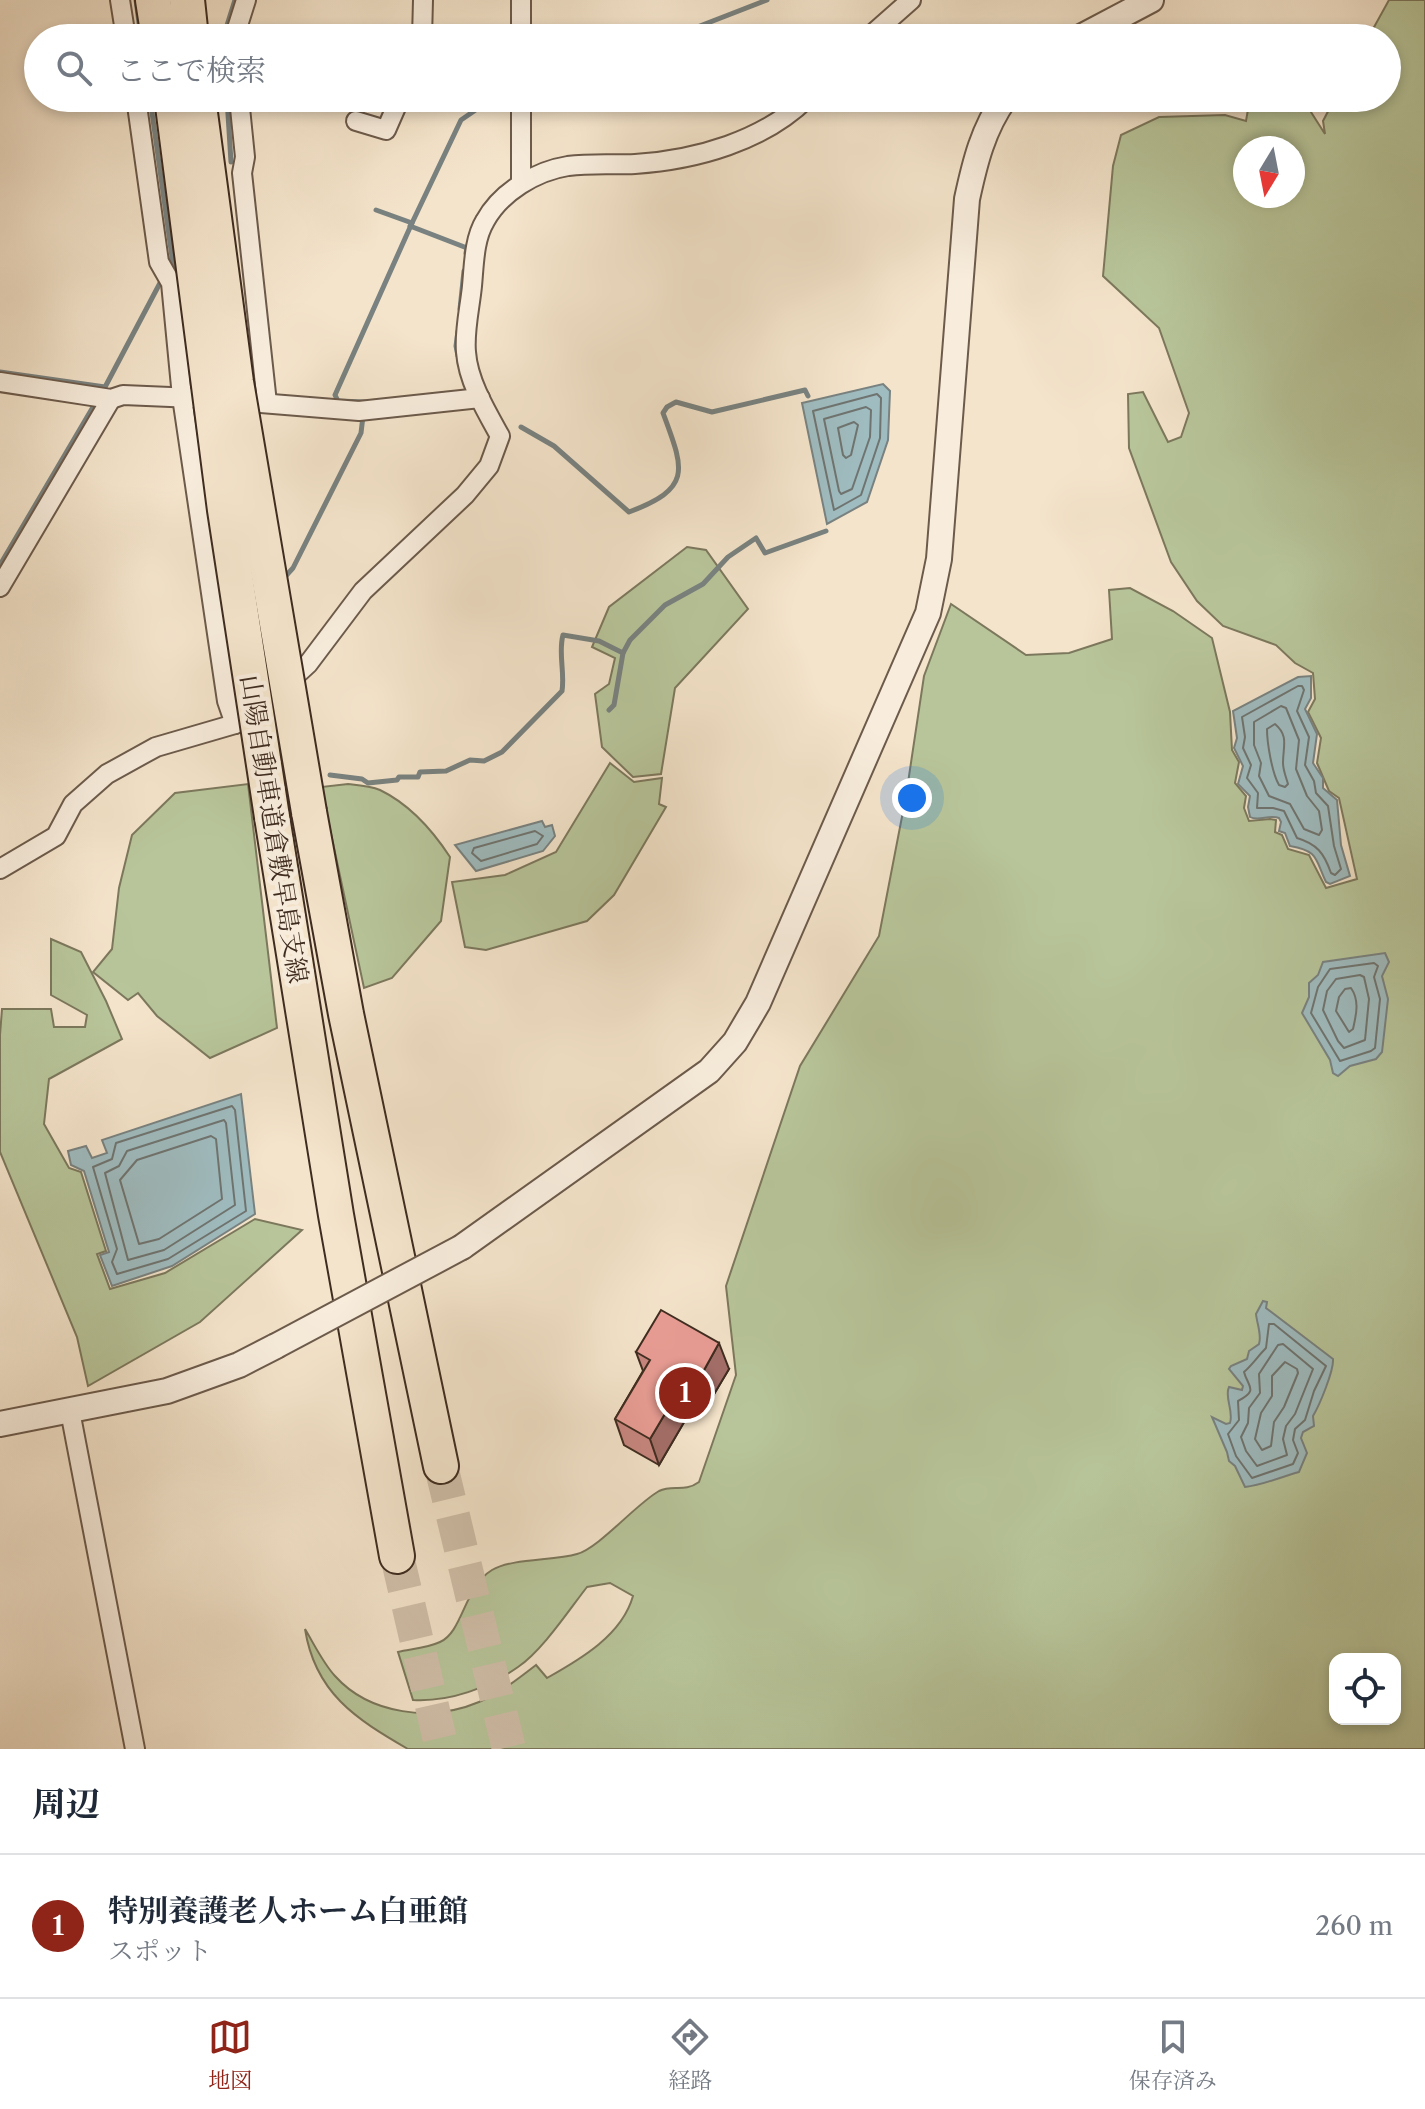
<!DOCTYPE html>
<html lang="ja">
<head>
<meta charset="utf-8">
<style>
  body { margin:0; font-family:"Libre Caslon Text","Noto Serif JP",serif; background:#f6f6f7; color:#1f2937 }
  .controls { position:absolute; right:24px; bottom:24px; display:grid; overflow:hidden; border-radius:16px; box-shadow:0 4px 12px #0003 }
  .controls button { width:72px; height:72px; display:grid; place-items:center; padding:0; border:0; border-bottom:2px solid #e0e1e3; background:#fff; color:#1f2937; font:40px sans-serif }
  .compass { position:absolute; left:1233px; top:136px; width:72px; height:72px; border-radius:50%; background:#fff; box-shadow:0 4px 12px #0003; rotate:190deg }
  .you { position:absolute; left:912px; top:798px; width:28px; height:28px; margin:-20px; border:6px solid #fff; border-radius:50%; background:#1a73e8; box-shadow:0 0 0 12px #1a73e833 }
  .badge { display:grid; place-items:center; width:52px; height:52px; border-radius:50%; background:#8f2418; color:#fff; font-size:26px; font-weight:700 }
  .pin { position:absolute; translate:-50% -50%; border:4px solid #fff; box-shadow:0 2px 8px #0006 }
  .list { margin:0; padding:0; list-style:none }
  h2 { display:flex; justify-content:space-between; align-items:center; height:104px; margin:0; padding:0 32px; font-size:34px }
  h2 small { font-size:26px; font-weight:400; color:#747a83 }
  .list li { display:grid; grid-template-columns:52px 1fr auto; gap:24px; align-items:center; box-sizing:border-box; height:144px; padding:0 32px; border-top:2px solid #e0e1e3 }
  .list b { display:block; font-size:30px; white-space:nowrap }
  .list p { margin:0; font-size:26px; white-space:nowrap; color:#747a83 }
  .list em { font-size:26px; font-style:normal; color:#747a83 }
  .icon { flex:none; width:44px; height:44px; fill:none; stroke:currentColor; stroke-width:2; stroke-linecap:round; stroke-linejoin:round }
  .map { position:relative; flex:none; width:1425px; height:1749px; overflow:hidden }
  .search { position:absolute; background:#fff; box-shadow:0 4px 12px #0003; left:24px; right:24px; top:24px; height:88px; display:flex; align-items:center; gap:20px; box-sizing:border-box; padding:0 28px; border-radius:44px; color:#747a83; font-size:30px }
  .sheet { height:248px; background:#fff }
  nav { display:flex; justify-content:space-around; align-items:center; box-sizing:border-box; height:112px; border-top:2px solid #e0e1e3; background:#fff; font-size:22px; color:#747a83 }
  nav a { display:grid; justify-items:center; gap:4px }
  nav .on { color:#8f2418 }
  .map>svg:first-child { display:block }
  .green { fill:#b8c59a; stroke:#7c785d; stroke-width:2; fill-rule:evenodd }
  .water { fill:#9fbcc0; stroke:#798280; stroke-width:2 }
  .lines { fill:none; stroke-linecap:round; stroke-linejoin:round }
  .shore { stroke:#6f7470; stroke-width:2 }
  .stream { stroke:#798280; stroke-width:5 }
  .motorway-tunnel { stroke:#d0bfa9; stroke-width:34; stroke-dasharray:34 17; stroke-linecap:butt }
  .service-casing { stroke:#6c5a4b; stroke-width:13 }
  .minor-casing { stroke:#6c5a4b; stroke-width:22 }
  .tertiary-casing { stroke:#6c5a4b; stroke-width:28 }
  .motorway-casing { stroke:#3f2c20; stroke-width:38 }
  .service { stroke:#f8eddd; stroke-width:9 }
  .minor { stroke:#f8eddd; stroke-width:18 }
  .tertiary { stroke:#f8eddd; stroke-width:24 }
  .motorway { stroke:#f4e4cb; stroke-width:34 }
  .tertiary-bridge-casing { stroke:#6c5a4b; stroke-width:28; stroke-linecap:butt }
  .motorway-bridge-casing { stroke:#3f2c20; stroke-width:38; stroke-linecap:butt }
  .tertiary-bridge { stroke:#f8eddd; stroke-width:24 }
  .motorway-bridge { stroke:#f4e4cb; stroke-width:34 }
  .wall { fill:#c88780; stroke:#3f2c20; stroke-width:2 }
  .shaded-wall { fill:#a36e68; stroke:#3f2c20; stroke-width:2 }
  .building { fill:#e99d95; stroke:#3f2c20; stroke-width:2 }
  .labels { text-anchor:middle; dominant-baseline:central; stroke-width:8; stroke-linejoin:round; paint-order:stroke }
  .street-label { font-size:26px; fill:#3f2c20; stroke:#f8eddd }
</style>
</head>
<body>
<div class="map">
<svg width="1425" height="1749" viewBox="0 0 1425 1749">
  <rect width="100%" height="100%" fill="#f4e4cb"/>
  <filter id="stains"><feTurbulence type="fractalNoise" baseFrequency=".0025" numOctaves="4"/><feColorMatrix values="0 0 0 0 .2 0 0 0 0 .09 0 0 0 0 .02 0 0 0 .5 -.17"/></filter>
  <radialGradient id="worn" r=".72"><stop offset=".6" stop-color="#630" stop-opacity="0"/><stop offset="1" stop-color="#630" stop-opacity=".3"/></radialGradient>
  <g class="green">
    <path d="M1389,0H1425V1749H408C356,1719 315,1693 305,1629C314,1644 323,1663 335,1676C370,1715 432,1722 479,1702C500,1693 518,1679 536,1665L547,1678C581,1659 622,1635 633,1596L610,1583L587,1587C569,1610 542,1651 518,1667C488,1688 450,1702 413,1700L398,1652C411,1649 427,1648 440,1642C463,1632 464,1587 492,1570C513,1558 553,1561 577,1554C599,1548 636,1504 659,1491C673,1484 684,1493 699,1482L736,1375L726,1286L800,1066L879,936L906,796L924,676L951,604L1026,655L1069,653L1112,639L1109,590L1130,588L1173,611L1212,638L1230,712L1232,750L1239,762L1235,783L1246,796L1244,808L1249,821L1270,819L1276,820L1275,832L1282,835L1288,849L1309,855L1326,888L1357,879L1339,798L1329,791L1317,763L1321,738L1308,712L1315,699L1313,673L1295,663L1276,645L1223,626L1197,601L1171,562L1129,448L1128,394L1143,392L1168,442L1181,437L1189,413L1159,328L1103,276L1113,166L1121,135L1159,117L1225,115L1246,121L1250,98H1302L1325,134L1323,121L1335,98H1387V38H1368ZM1245,148H1293V196H1245ZM1335,1659H1395V1719H1335Z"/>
    <polygon points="687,547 706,550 748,609 675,688 661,774 633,777 602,747 595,694 609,684 615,658 592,647 609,607"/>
    <polygon points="610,763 634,782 662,778 659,804 666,807 614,895 587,921 486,950 465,947 452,882 505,875 556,852"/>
    <polygon points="248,784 277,1028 210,1058 157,1016 138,993 128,1000 93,972 112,949 119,888 132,835 175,793"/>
    <path d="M348,784C358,785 371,786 380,790C409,804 433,831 450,857L441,921L392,978L364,988L321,787Z"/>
    <polygon points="51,939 81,952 106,1001 122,1039 49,1079 44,1124 69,1168 81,1172 106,1251 97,1254 110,1289 165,1273 255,1219 302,1230 200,1322 88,1386 77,1337 0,1152 0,1035 2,1009 51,1009 54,1027 85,1027 87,1015 51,995"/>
  </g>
  <g class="water">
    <polygon points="883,384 890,391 888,440 867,502 827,524 802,403"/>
    <path d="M1311,676V698L1305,709L1317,734L1313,763L1323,778V788L1337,800L1341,845L1350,876L1330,884L1326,882C1315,859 1319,851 1290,846L1285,833L1279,831L1281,822L1279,818C1269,814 1259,822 1250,817L1248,807L1250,796L1238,784L1243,766L1234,748L1237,738L1233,711L1298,677Z"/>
    <polygon points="542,821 545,827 552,825 555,836 543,851 476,871 455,845"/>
    <polygon points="1385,953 1389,962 1382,976 1388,999 1382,1052 1376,1059 1350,1066 1338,1076 1333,1073 1330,1060 1302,1013 1309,997 1309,983 1318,975 1323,962"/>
    <polygon points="241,1094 255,1214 172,1266 112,1286 100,1255 109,1252 84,1171 71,1165 68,1151 86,1146 92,1158 107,1153 102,1140"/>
    <path d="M1263,1301L1267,1302L1266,1308L1333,1359C1334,1371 1319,1406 1313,1416L1314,1426L1303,1432L1301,1438L1307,1453L1299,1472C1280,1477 1264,1485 1245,1487L1235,1466L1229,1461L1227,1452L1212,1417L1226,1424L1230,1423C1234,1411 1224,1397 1229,1387L1242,1390L1243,1386L1229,1369L1231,1366L1247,1359L1249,1351L1259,1344C1262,1335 1257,1324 1256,1314Z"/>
  </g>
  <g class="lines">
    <g class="shore">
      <polygon points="877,394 881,398 880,438 861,495 834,510 813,411"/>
      <polygon points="866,407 871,410 870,437 852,489 841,494 839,491 824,419"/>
      <polygon points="854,422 858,425 851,455 846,458 843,455 838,428"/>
      <path d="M1298,686H1302L1304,690L1297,711L1309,737L1305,765L1314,781L1316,793L1328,806L1334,846L1341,869L1335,875L1331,873C1324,853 1317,844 1297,838L1284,811L1273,808H1257L1258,793L1247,778L1251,765L1243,748L1245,737L1242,717Z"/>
      <polygon points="1281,706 1286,708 1299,740 1296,769 1307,796 1319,811 1322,830 1319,835 1304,829 1290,804 1269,796 1259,776 1261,763 1254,745 1254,722"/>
      <path d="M1275,724C1289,736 1283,746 1283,763C1283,770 1286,777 1288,784L1285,787L1279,785C1272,773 1267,743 1267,729Z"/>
      <polygon points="535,831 543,836 537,844 481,861 472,853 474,848"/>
      <polygon points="1374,963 1378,966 1374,977 1380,999 1375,1048 1371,1051 1340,1061 1311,1013 1318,987 1330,969"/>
      <polygon points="1360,975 1364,977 1369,999 1365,1040 1344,1048 1338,1041 1323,1010 1327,991 1336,979"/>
      <path d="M1351,988C1360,1001 1356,1015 1353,1029L1349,1032L1336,1011L1339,997L1345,989Z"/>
      <polygon points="232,1106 235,1110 246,1211 168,1259 117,1274 112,1262 117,1249 93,1167 112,1159 116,1143"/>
      <polygon points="224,1120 226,1123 235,1205 164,1250 128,1260 105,1173 119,1166 127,1151"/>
      <polygon points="211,1136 216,1139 222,1199 159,1239 139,1244 120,1180 137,1160"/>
      <path d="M1269,1324H1274L1326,1366L1314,1391L1305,1420L1295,1429L1293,1440L1298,1453L1293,1464L1252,1478L1236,1456L1228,1434L1239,1420L1238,1401C1259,1390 1248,1387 1244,1372C1253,1364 1258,1356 1266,1348Z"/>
      <polygon points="1283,1344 1313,1369 1295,1414 1286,1426 1283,1439 1287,1455 1257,1466 1246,1451 1241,1437 1248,1423 1249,1408 1260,1393 1259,1374 1278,1345"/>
      <polygon points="1285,1362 1297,1369 1298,1373 1284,1407 1274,1422 1271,1446 1262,1450 1255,1439 1261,1413 1272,1396 1272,1376"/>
    </g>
    <g class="stream">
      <polyline points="136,0 141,38"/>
      <polyline points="223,38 235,0"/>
      <polyline points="669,38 767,0"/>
      <polyline points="150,98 172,257 171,261"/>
      <polyline points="227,98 231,162"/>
      <polyline points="412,223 461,120 493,98"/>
      <polyline points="410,226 467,248 466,253"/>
      <polyline points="172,257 177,278"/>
      <polyline points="460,309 464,271"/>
      <polyline points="458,331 456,346 458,356"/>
      <polyline points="185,339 193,393"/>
      <polyline points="0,372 105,387"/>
      <polyline points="104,389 160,283"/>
      <polyline points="365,402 338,401 335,395 412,223 376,210"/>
      <polyline points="194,405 198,436"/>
      <path d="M521,427L554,446L629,512C693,488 684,470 663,413L667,407L676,402L712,412L805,390L808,396"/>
      <polyline points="0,565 93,407"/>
      <polyline points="283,579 293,568 361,433 363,416"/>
      <polyline points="609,710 614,705 623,653 630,640 665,605 703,584 728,557 756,538 765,553 826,531"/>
      <path d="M330,775L362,779L368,783L397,780L399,777H418L420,772L446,771L470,760L484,761L502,752L562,691C565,672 558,653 563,635L599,641L623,653"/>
    </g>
    <g class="motorway-tunnel">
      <polyline points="441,1466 509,1749"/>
      <polyline points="397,1556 442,1749"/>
    </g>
    <defs>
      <polyline id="service" points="1067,98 1072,104 1083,98"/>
      <g id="minor">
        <polyline points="120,0 126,38"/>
        <polyline points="234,38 246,0"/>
        <polyline points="422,38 423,0"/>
        <polyline points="521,38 521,0"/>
        <polyline points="868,38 911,0"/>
        <polyline points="136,98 159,262 171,283 182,397 227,701 235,724"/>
        <polyline points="239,98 245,157 242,173 267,403"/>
        <polyline points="356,121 386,130 400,98"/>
        <polyline points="521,183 521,98"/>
        <polyline points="0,382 111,399 123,395 194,398"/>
        <polyline points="235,401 359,411 480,398"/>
        <polyline points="0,587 111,399"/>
        <path d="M284,686L308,664L363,591L465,495L489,466L500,436C486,411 468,381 466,352C464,331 470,307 472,286C474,265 474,239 485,221C501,192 536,171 568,166C591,163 613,165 635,164C696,160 764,141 807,98"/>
        <polyline points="0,869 56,836 73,804 107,774 156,747 235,724 257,706"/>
        <polyline points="70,1411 135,1749"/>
      </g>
      <g id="tertiary">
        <polyline points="1079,38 1151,0"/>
        <path d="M462,1247L709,1071L735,1042L758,1003L928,613L939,559L967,199C975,162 983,129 1005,98"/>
        <polyline points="0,1424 167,1391 239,1365 276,1346"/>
      </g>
      <g id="motorway">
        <polyline points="153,0 159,38"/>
        <polyline points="187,0 191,38"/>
        <polyline points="309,812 346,1014 441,1466"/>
        <polyline points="272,817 336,1215 397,1556"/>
      </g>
    </defs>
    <use href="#service" class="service-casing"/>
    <use href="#minor" class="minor-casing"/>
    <use href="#tertiary" class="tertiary-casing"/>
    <use href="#motorway" class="motorway-casing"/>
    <use href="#service" class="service"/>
    <use href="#minor" class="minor"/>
    <use href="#tertiary" class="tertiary"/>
    <use href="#motorway" class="motorway"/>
    <defs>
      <polyline id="tertiary-bridge" points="276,1346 462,1247"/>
      <g id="motorway-bridge">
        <polyline points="172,98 225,510 272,817"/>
        <polyline points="198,98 236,382 309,812"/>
      </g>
    </defs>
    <use href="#tertiary-bridge" class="tertiary-bridge-casing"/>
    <use href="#motorway-bridge" class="motorway-bridge-casing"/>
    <use href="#tertiary-bridge" class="tertiary-bridge"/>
    <use href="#motorway-bridge" class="motorway-bridge"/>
  </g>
  <polygon class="wall" points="636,1352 729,1369 707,1406 697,1400 659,1465 624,1445 615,1419 643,1371"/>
  <g class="shaded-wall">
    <polygon points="719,1343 729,1369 707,1406 698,1381"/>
    <polygon points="688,1375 697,1400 659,1465 650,1439"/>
  </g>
  <polygon class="building" points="661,1310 719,1343 698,1381 688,1375 650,1439 615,1419 650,1360 636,1352"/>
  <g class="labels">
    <g class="street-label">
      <text transform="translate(274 829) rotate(81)">山陽自動車道倉敷早島支線</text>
    </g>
  </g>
  <rect width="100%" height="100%" filter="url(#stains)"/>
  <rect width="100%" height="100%" fill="url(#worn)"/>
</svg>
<div class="controls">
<button><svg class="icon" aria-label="locate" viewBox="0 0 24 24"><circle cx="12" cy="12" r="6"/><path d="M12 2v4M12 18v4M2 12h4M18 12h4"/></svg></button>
</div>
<svg class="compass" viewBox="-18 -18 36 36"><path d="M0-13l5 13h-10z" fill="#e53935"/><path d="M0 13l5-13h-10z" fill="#747a83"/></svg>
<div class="you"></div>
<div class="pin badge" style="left:685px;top:1393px">1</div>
<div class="search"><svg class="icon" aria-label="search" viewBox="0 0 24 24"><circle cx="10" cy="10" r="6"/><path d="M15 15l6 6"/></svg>ここで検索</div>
</div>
<section class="sheet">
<h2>周辺<small></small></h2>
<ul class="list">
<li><span class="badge">1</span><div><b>特別養護老人ホーム白亜館</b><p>スポット</p></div><em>260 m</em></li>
</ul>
</section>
<nav>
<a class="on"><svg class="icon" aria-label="map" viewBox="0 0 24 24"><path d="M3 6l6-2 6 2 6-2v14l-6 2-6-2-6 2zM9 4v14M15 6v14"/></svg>地図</a>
<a><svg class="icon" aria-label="directions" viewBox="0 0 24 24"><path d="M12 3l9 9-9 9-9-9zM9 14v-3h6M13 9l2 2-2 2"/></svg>経路</a>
<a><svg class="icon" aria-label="saved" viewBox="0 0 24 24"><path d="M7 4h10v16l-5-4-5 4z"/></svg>保存済み</a>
</nav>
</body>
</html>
